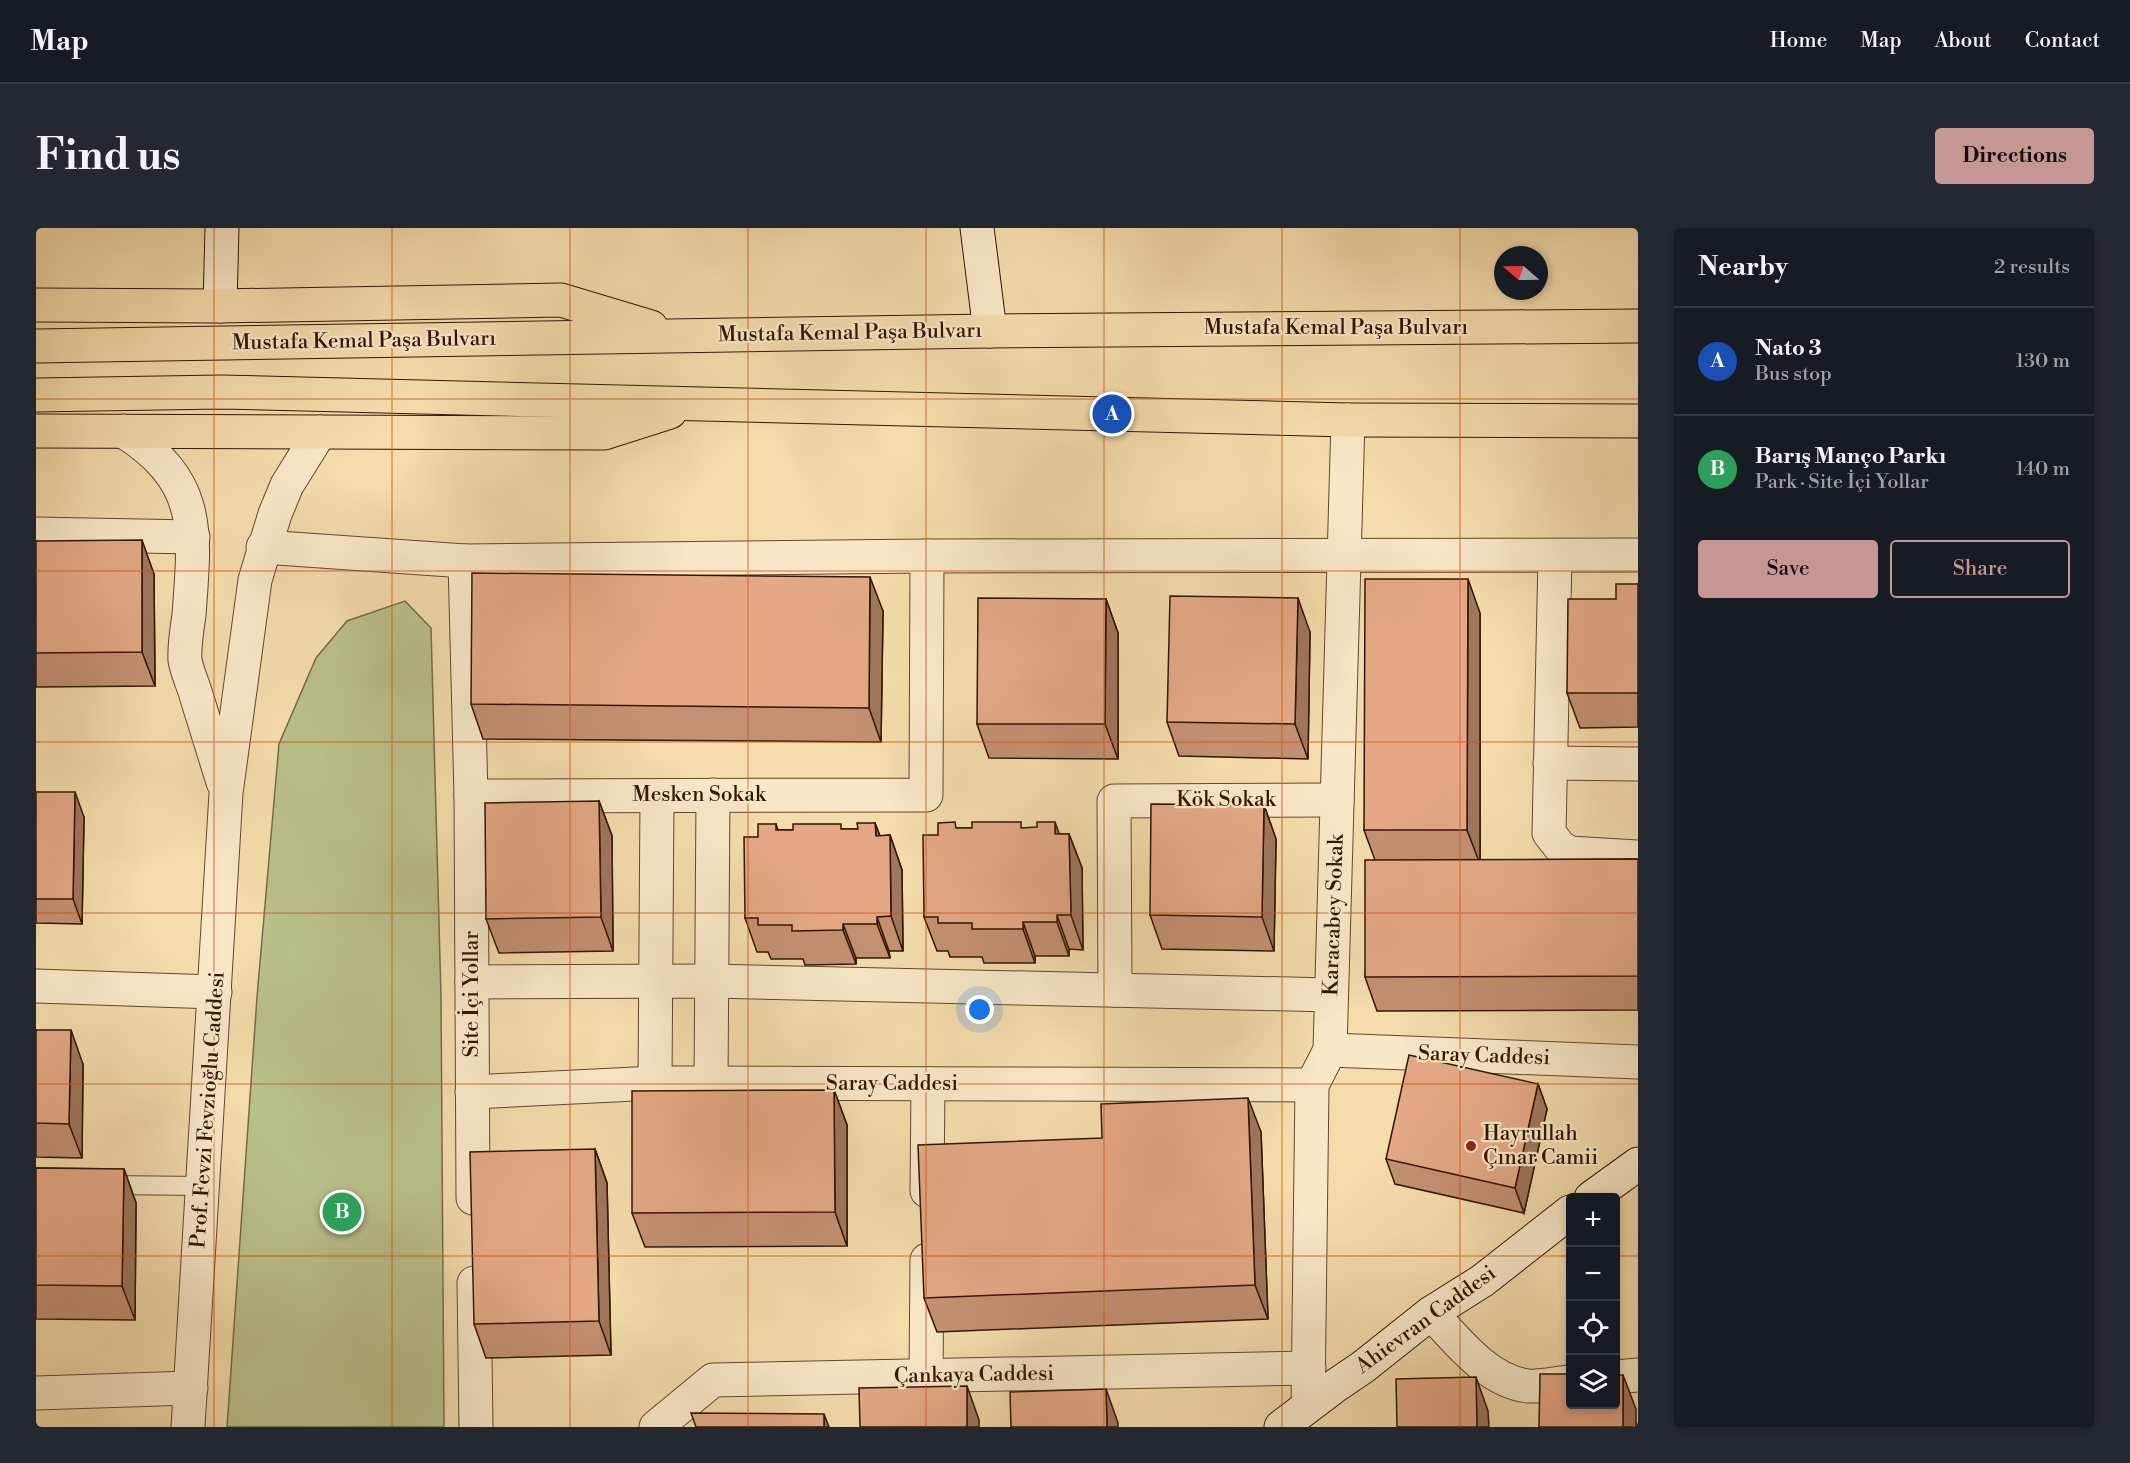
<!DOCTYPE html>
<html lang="en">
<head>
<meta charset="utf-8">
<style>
  body { margin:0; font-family:"Libre Bodoni",serif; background:#242831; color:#f1f3f6 }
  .controls { position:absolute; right:18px; bottom:18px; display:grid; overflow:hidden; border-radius:6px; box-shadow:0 3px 9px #0003 }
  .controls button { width:54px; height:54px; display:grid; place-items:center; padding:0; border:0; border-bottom:2px solid #363941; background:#171b24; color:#f1f3f6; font:30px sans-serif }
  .compass { position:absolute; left:1458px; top:18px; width:54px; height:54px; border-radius:50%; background:#171b24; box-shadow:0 3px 9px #0003; rotate:290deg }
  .you { position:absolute; left:944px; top:782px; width:21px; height:21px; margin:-15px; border:4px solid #fff; border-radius:50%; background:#1a73e8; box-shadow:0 0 0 9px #1a73e833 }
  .badge { display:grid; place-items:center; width:39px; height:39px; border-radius:50%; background:#c59692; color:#fff; font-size:20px; font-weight:700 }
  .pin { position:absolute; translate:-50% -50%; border:3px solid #fff; box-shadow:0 2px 6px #0006 }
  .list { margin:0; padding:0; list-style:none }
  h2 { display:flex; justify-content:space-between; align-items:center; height:78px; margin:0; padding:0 24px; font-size:26px }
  h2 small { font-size:20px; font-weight:400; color:#9ea1a6 }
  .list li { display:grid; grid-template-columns:39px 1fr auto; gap:18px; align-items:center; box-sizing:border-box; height:108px; padding:0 24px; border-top:2px solid #363941 }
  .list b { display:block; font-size:22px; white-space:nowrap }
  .list p { margin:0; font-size:20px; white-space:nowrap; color:#9ea1a6 }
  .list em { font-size:20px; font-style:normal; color:#9ea1a6 }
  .actions { display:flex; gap:12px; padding:18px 24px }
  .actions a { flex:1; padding:14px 0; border:2px solid #c59692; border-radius:6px; text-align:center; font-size:21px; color:#c59692 }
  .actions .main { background:#c59692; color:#111 }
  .icon { flex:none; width:33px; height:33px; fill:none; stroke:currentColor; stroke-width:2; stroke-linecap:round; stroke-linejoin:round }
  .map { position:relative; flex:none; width:1602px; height:1199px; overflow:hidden; border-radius:6px }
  header { display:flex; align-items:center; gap:36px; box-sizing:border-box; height:84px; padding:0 30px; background:#171b24; border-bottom:2px solid #363941 }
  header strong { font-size:28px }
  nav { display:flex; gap:33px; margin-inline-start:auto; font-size:21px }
  .intro { display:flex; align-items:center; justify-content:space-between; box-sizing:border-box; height:144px; padding:0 36px }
  h1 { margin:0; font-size:42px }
  .button { padding:15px 27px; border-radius:6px; background:#c59692; color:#111; font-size:21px; font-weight:700 }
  main { display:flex; gap:36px; padding:0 36px }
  aside { flex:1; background:#171b24; border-radius:6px; box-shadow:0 3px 9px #0003 }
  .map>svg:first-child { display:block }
  .green { fill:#b9c18b; stroke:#766b48; stroke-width:1.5 }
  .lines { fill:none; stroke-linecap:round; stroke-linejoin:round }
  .lane-casing { stroke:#62472e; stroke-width:20 }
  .street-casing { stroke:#62472e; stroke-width:35 }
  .secondary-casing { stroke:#321505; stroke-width:35 }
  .highway-casing { stroke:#321505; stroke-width:35 }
  .lane { stroke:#f8e8c8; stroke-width:18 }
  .street { stroke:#f8e8c8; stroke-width:33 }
  .secondary { stroke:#f8e8c8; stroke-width:33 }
  .highway { stroke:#f4dcab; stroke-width:33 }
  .wall { fill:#c49072; stroke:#321505; stroke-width:1.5 }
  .shaded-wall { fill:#a0765d; stroke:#321505; stroke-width:1.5 }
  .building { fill:#e4a885; stroke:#321505; stroke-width:1.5 }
  .grid { fill:none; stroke:#d6520b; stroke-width:1.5; stroke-opacity:0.55 }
  .poi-dot { fill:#8f2418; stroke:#f8e8c8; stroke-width:2 }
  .labels { text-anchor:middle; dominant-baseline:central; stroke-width:4.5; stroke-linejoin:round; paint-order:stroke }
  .street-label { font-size:21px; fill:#321505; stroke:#f8e8c8 }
  .poi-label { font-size:21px; fill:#321505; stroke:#f8e8c8; text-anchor:start }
</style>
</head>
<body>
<header>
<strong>Map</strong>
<nav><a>Home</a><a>Map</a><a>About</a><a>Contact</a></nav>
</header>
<div class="intro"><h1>Find us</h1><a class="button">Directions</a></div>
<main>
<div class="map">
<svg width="1602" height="1199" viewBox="0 0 1602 1199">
  <rect width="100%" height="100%" fill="#f4dcab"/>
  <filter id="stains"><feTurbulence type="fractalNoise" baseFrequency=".00333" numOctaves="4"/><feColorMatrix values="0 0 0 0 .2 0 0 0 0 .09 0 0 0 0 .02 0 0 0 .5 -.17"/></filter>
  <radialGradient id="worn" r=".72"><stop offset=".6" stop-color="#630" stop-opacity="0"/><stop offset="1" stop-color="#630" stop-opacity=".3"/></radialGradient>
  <polygon class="green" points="369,373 395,400 405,769 408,1199 191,1199 221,769 243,516 280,430 311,393"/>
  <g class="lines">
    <defs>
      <polyline id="lane" points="70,957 167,958"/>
      <g id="street">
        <path d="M87,203C167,253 159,304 153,387C151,401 148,418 149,432C151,444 157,456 160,467C169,496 178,525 187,554"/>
        <polyline points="0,306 157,309"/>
        <polyline points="227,319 429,333 891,328 1602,327"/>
        <polyline points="1519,328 1513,605 1524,619 1534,625 1602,629"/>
        <polyline points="429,333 435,568 437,970"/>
        <polyline points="1514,535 1602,536"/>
        <polyline points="435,568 890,567 891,328"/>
        <polyline points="436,754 676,753 1295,767"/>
        <polyline points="0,758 179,764"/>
        <polyline points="1079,762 1078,573 1301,572"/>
        <polyline points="1294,822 1602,834"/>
        <polyline points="619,855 621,568"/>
        <polyline points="675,855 677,567"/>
        <polyline points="436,864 619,855 675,855 1276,857"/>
        <polyline points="891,963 892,856"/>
        <polyline points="438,1055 440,1199"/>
        <path d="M1395,1085C1422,1113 1451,1153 1492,1158C1505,1159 1521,1155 1534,1154"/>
        <polyline points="890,1148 891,1032"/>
        <polyline points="1580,1149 1602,1147"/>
        <polyline points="0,1165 155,1160"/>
        <polyline points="1272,1178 1276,857 1294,822 1312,192"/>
        <polyline points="152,1199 190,565 219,352 239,286 251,257 284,204"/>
        <polyline points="620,1199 677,1152 1273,1140"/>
      </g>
      <g id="secondary">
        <polyline points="941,0 954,103"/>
        <polyline points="184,78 186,0"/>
        <polyline points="1555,970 1602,936"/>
        <polyline points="1245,1199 1299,1158 1327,1139 1395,1085 1446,1053 1534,984"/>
      </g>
      <g id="highway">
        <polyline points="0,77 184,78 525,72 615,99"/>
        <polyline points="0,118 954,103 1602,98"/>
        <polyline points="0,167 185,164 1312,192 1602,193"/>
        <polyline points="0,203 568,205 634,184"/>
      </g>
    </defs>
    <use href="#lane" class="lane-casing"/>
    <use href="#street" class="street-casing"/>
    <use href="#secondary" class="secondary-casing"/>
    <use href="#highway" class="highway-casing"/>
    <use href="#lane" class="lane"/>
    <use href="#street" class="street"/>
    <use href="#secondary" class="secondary"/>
    <use href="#highway" class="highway"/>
  </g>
  <g class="wall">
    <polygon points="0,313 118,346 119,458 0,459"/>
    <polygon points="1602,356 1602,499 1544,500 1531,465 1580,371"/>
    <polygon points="1070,371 1082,405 1082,531 953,530 941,496"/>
    <polygon points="847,383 845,514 447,511 435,476"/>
    <polygon points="1444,385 1444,632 1602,631 1602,782 1341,783 1329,749 1339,632 1328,602"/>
    <polygon points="1274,404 1272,531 1143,528 1131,494"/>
    <polygon points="0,564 48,589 46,696 0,695"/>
    <polygon points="563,573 576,608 577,723 463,725 450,691"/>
    <polygon points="1228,577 1240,611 1238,723 1126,721 1114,687"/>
    <polygon points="839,595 844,608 854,607 866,642 867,723 853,723 854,730 820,730 820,736 769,737 767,731 735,731 732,724 721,724 709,690 722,609 740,596 742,602 807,601 822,601"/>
    <polygon points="921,600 987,600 1024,606 1033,606 1046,640 1047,722 1033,721 1033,728 999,728 999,735 948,735 946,729 914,729 912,723 901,723 888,689 902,607"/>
    <polygon points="0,802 47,836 46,930 0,929"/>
    <polygon points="1502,856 1511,881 1488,985 1359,956 1350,931"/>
    <polygon points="798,862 811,897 811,1018 609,1019 596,985"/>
    <polygon points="1225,904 1232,1091 901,1104 888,1070"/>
    <polygon points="559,921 571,955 575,1127 450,1130 438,1096"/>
    <polygon points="0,940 88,941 100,975 99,1092 0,1091"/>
  </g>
  <g class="shaded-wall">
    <polygon points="106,312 118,346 119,458 106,424"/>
    <polygon points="834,349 847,383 845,514 833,480"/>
    <polygon points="1432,351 1444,385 1444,636 1431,602"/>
    <polygon points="1262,370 1274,404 1272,531 1259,496"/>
    <polygon points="1070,371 1082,405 1082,531 1069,496"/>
    <polygon points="39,564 48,589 46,696 37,671"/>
    <polygon points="563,573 576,608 577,723 565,689"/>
    <polygon points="1228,577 1240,611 1238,723 1226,689"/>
    <polygon points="1019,594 1031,628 1019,606"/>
    <polygon points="839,595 852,629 840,608"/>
    <polygon points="1033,606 1046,640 1047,722 1035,687"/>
    <polygon points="854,607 866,642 867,723 855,688"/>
    <polygon points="1021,687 1033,721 1033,728 1021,694"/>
    <polygon points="841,689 853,723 854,730 841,696"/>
    <polygon points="987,694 999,728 999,735 987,701"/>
    <polygon points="807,696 820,730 820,736 807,702"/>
    <polygon points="35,802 47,836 46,930 33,896"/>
    <polygon points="1502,856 1511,881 1488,985 1479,960"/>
    <polygon points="798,862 811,897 811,1018 799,984"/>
    <polygon points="1212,870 1225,904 1232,1091 1219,1057"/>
    <polygon points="559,921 571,955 575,1127 563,1093"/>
    <polygon points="88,941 100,975 99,1092 86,1058"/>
    <polygon points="1587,1147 1600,1181 1600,1199 1587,1199"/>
    <polygon points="1440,1149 1452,1183 1453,1199 1441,1199"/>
    <polygon points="931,1158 943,1192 943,1199 931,1199"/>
    <polygon points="1070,1161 1082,1195 1082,1199 1071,1199"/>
    <polygon points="788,1186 793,1199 788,1199"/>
  </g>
  <g class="building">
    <polygon points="106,312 106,424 0,425 0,313"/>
    <polygon points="436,345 834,349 833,480 435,476"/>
    <polygon points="1329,351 1432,351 1431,602 1328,602"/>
    <polygon points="1580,356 1602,356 1602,465 1531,465 1532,371 1580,371"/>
    <polygon points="1134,368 1262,370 1259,496 1131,494"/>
    <polygon points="942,370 1070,371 1069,496 941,496"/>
    <polygon points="0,564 39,564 37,671 0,671"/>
    <polygon points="563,573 565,689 450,691 449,575"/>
    <polygon points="1115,576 1228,577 1226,689 1114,687"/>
    <polygon points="919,594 920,600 936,600 936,594 985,594 985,600 1001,599 1001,594 1019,594 1019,606 1033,606 1035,687 1021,687 1021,694 987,694 987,701 936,701 936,695 902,695 902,689 888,689 887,607 902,607 902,595"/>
    <polygon points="821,595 839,595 840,608 854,607 855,688 841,689 841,696 807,696 807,702 756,703 756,697 722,697 722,690 709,690 708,609 722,609 722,596 740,596 740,602 757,602 757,596 805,596 805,601 822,601"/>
    <polygon points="1602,631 1602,748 1329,749 1329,632"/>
    <polygon points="0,802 35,802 33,896 0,895"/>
    <polygon points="1373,827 1502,856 1479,960 1350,931"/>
    <polygon points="798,862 799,984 596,985 596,863"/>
    <polygon points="1212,870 1219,1057 888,1070 882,917 1066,910 1065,876"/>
    <polygon points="559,921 563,1093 438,1096 434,924"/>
    <polygon points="0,940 88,941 86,1058 0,1057"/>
    <polygon points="1504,1146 1534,1146 1534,1176 1580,1176 1580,1147 1587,1147 1587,1199 1503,1199"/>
    <polygon points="1440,1149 1441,1199 1361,1199 1360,1151"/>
    <polygon points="931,1158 931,1199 824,1199 823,1160"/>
    <polygon points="1070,1161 1071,1199 975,1199 974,1164"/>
    <polygon points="655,1185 788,1186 788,1199 660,1199"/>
  </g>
  <path class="grid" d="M178,0V1199M356,0V1199M534,0V1199M712,0V1199M890,0V1199M1068,0V1199M1246,0V1199M1424,0V1199M0,171H1602M0,343H1602M0,514H1602M0,685H1602M0,856H1602M0,1028H1534M1580,1028H1602"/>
  <circle class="poi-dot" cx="1435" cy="918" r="6"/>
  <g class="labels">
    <g class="street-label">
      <text x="1300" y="100">Mustafa Kemal Paşa Bulvarı</text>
      <text transform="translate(814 105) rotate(-1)">Mustafa Kemal Paşa Bulvarı</text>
      <text transform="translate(328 113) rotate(-1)">Mustafa Kemal Paşa Bulvarı</text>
      <text x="663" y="567">Mesken Sokak</text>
      <text x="1190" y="572">Kök Sokak</text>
      <text transform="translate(1298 687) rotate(-88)">Karacabey Sokak</text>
      <text transform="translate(436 766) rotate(-90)">Site İçi Yollar</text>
      <text transform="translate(1448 828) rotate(2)">Saray Caddesi</text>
      <text x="856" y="856">Saray Caddesi</text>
      <text transform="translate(172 882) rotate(-86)">Prof. Fevzi Fevzioğlu Caddesi</text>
      <text transform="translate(1390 1092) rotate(-36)">Ahievran Caddesi</text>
      <text transform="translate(938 1147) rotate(-1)">Çankaya Caddesi</text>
    </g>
    <g class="poi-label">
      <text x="1447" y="906">Hayrullah<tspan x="1447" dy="24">Çınar Camii</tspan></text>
    </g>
  </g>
  <rect width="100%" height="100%" filter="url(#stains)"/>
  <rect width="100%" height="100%" fill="url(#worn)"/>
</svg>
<div class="controls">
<button>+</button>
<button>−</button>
<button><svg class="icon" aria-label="locate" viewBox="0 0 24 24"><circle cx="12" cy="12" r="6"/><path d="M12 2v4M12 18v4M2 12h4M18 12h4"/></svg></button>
<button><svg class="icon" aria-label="layers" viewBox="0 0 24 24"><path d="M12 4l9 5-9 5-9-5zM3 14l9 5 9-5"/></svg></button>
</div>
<svg class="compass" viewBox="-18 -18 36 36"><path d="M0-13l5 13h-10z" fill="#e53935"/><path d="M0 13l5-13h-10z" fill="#9ea1a6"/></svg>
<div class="you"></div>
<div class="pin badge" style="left:1076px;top:186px;background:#1a4fb4">A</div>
<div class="pin badge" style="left:306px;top:984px;background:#2e9e5b">B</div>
</div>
<aside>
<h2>Nearby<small>2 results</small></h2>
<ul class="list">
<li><span class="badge" style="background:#1a4fb4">A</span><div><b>Nato 3</b><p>Bus stop</p></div><em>130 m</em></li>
<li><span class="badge" style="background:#2e9e5b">B</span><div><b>Barış Manço Parkı</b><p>Park · Site İçi Yollar</p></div><em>140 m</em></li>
</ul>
<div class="actions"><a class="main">Save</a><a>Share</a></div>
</aside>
</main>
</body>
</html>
